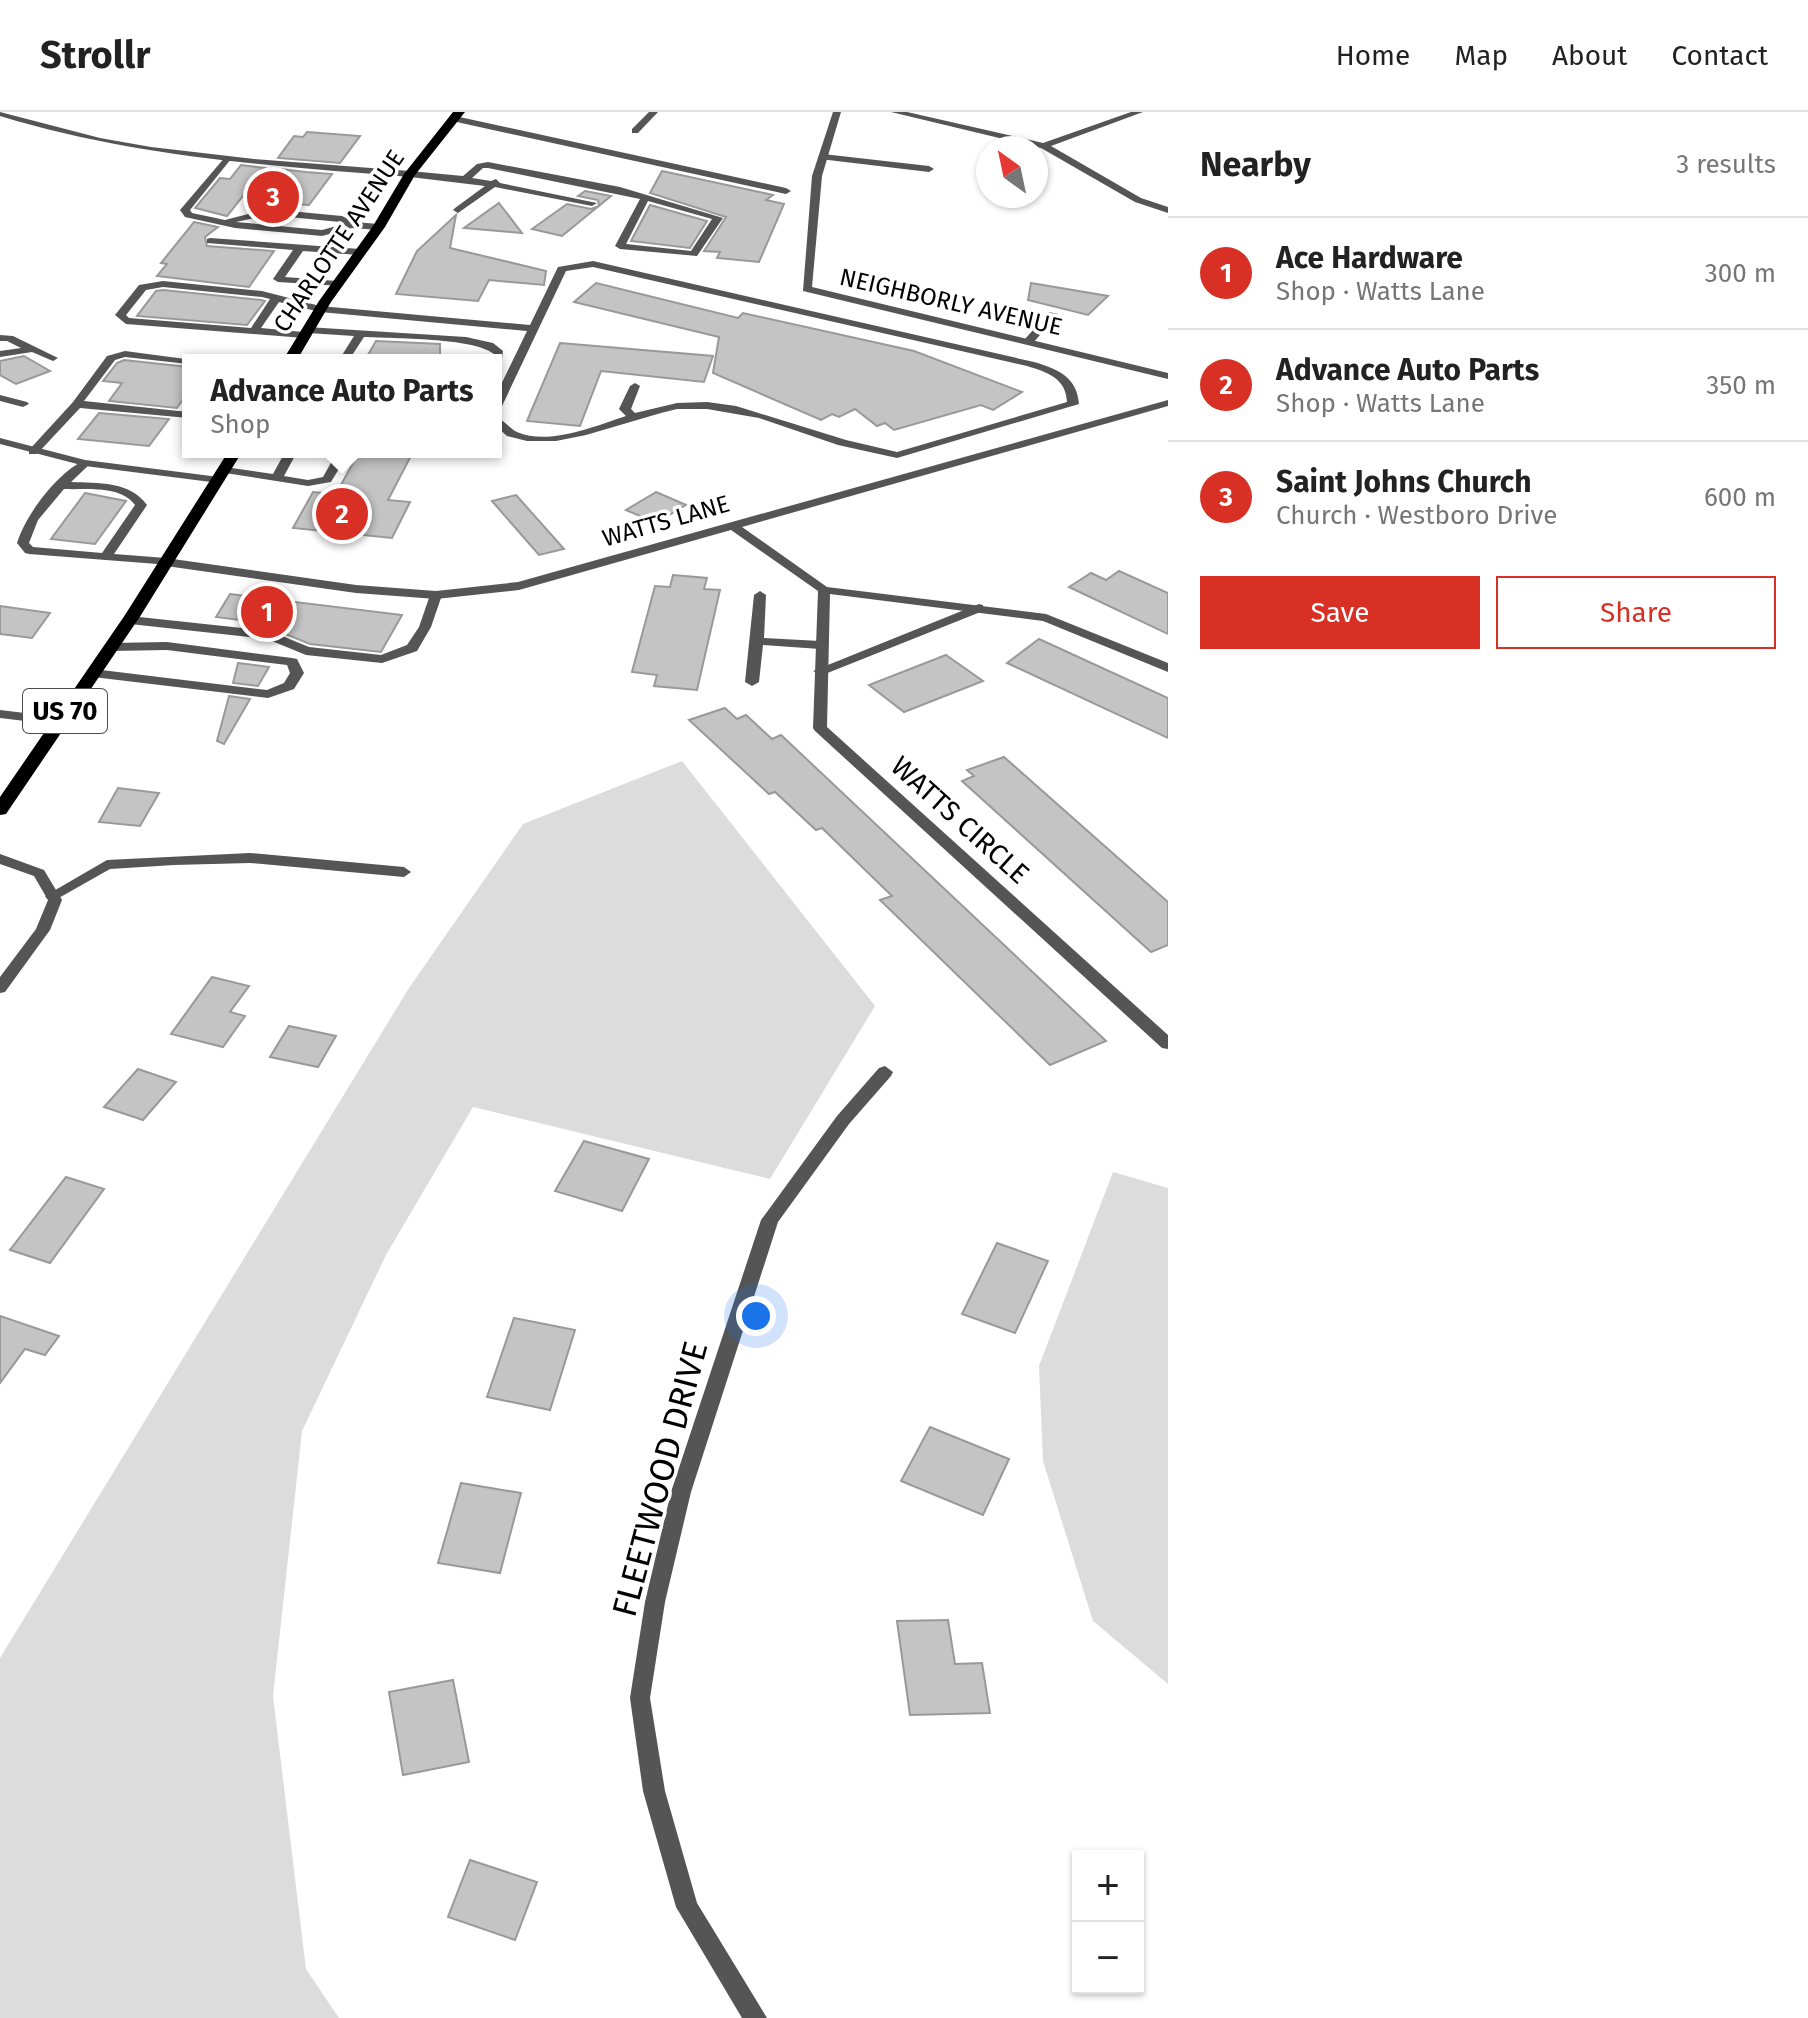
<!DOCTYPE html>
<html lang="en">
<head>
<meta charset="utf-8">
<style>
  body { margin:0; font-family:"Fira Sans",sans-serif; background:#f2f2f2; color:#222 }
  .controls { position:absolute; right:24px; bottom:24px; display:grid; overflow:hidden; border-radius:0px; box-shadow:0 2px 6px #0004 }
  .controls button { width:72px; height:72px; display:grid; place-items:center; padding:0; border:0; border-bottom:2px solid #e0e0e0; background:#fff; color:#222; font:40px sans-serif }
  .compass { position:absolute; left:976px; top:24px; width:72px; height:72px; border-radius:50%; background:#fff; box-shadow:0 2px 6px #0004; rotate:327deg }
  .you { position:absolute; left:756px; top:1204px; width:28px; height:28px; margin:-20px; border:6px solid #fff; border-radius:50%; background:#1a73e8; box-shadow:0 0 0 12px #1a73e833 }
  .badge { display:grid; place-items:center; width:52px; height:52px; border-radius:50%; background:#d93025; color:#fff; font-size:26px; font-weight:700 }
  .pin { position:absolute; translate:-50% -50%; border:4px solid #fff; box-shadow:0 2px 8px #0006 }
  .popup { position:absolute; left:182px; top:242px; width:320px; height:104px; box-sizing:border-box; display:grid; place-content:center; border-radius:0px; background:#fff; filter:drop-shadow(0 2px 6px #0005); font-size:26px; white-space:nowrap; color:#767676 }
  .popup b { font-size:30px; color:#222 }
  .popup::after { content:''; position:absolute; left:50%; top:100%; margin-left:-16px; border:16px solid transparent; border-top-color:#fff }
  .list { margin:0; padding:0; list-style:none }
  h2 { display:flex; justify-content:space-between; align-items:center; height:104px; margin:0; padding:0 32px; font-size:34px }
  h2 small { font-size:26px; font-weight:400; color:#767676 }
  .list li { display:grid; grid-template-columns:52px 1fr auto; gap:24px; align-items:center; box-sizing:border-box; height:112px; padding:0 32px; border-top:2px solid #e0e0e0 }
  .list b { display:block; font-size:30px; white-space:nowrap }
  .list p { margin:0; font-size:26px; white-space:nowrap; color:#767676 }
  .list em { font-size:26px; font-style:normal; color:#767676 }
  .actions { display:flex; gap:16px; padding:24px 32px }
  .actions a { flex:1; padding:18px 0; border:2px solid #d93025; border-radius:0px; text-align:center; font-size:28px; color:#d93025 }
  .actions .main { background:#d93025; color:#fff }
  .map { position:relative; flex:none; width:1168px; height:1906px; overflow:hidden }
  header { display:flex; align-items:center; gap:48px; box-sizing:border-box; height:112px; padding:0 40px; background:#fff; border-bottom:2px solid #e0e0e0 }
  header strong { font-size:38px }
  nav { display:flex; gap:44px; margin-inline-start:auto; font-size:28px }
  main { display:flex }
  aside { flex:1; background:#fff }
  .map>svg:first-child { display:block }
  .green { fill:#dcdcdc }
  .building { fill:#c4c4c4; stroke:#999; stroke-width:2 }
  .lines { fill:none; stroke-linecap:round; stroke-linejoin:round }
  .service { fill:#555; fill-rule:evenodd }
  .minor { fill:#555; fill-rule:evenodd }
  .tertiary { fill:#555; fill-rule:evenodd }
  .primary { fill:#000; fill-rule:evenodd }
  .labels { text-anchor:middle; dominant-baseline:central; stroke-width:7; stroke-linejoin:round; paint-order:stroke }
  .far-street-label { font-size:24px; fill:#000; stroke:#fff }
  .shield { fill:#fff; stroke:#4c4c4c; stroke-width:2 }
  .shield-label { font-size:26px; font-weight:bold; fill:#000 }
  .street-label { font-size:28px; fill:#000; stroke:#fff }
  .near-street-label { font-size:34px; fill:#000; stroke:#fff }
</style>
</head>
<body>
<header>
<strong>Strollr</strong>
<nav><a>Home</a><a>Map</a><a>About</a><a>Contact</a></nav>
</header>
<main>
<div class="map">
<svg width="1168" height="1906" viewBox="0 0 1168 1906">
  <rect width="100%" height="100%" fill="#fff"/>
  <g class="green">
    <polygon points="682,649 875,894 770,1067 473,995 386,1143 302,1319 273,1584 306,1857 339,1906 0,1906 0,1546 409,876 523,712"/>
    <polygon points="1113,1060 1168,1076 1168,1572 1093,1509 1043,1349 1039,1254"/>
  </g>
  <g class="building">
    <polygon points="307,20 360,24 340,51 278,46 294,24 303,25"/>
    <polygon points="241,53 265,56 227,104 195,96 220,66 230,67"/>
    <polygon points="271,56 306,60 332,62 309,93 248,88"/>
    <polygon points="662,59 773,83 766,88 784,92 759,150 717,146 720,140 704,139 726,105 650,81"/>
    <polygon points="585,79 611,84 562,124 532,117 567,92 591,97 599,94 598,88 578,84"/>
    <polygon points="499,91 522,121 464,116"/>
    <polygon points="650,93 707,109 690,136 631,129"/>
    <polygon points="456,103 450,136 546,159 544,173 489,168 478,189 396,182 417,139"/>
    <polygon points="194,110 218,115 205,125 207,134 274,139 249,175 157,164 167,152 161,151"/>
    <polygon points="596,171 738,206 743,201 914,239 1022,280 993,298 981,293 894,318 885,311 877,314 855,297 839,305 832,302 821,308 713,261 719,225 574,190"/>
    <polygon points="1031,171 1108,184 1088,203 1028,188"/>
    <polygon points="163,178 261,188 265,189 247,213 137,204 156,179"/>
    <polygon points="376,229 440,232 440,248 365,248"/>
    <polygon points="560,231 713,244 704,270 601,259 580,314 527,309"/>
    <polygon points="24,244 50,259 16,272 0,263 0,249"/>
    <polygon points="124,248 188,255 188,280 177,296 109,289 122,271 103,269 117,251"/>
    <polygon points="99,301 169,307 149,334 78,327"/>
    <polygon points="359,340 413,340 388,388 410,390 392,426 293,416 313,380 336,382"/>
    <polygon points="656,380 686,393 656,411 626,398"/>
    <polygon points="85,381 126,389 95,432 51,427"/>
    <polygon points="516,383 564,437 539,443 492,389"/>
    <polygon points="1119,459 1168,481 1168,522 1069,475 1091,461 1106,468"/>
    <polygon points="673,463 707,466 704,477 720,478 697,578 654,574 657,563 632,560 655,474 670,475"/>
    <polygon points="230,482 402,503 381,540 310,532 278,519 281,513 216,505"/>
    <polygon points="0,494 50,501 32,526 0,522"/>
    <polygon points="1039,527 1168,586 1168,626 1007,551"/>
    <polygon points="946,543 983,569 904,600 869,573"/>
    <polygon points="238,551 269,555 258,574 233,571"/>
    <polygon points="229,584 250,587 224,632 217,629"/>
    <polygon points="725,596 737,607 746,603 772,627 781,623 1106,929 1050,953 880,788 892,784 822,716 816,718 775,680 769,682 689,608"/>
    <polygon points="1004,645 1168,790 1168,833 1151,840 962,669 974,664 967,658"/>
    <polygon points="118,676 159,681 140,714 99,710"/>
    <polygon points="212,865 249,874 230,900 245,904 223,935 171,922"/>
    <polygon points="289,914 336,924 318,955 270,945"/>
    <polygon points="138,957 176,970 143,1008 104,995"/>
    <polygon points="584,1029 649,1047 622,1099 555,1079"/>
    <polygon points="66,1065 104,1077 50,1151 10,1138"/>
    <polygon points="997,1131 1048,1149 1015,1221 962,1202"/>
    <polygon points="0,1204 59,1224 45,1243 25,1237 0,1271"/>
    <polygon points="514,1206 575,1218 550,1298 487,1285"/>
    <polygon points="930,1315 1009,1347 983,1403 901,1369"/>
    <polygon points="461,1371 521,1381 500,1461 438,1451"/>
    <polygon points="948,1508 955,1552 982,1551 990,1601 910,1603 897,1509"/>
    <polygon points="453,1568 469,1650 403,1663 389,1580"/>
    <polygon points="470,1748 537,1770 515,1828 448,1805"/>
  </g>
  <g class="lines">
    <g class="service">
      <polygon points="455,4 786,76 791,79 786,82 452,9 452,5"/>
      <polygon points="823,42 929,54 934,57 929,60 820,47 818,45"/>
      <path d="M226,44L231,47L190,98L192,101L225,108L268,97L342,104L354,110L379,112L384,115L379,118L352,116L322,124L235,116L185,105L180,98ZM268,103L340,110L344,112L322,118L236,110Z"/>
      <path d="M488,50L620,75L723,106L697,144L620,137L615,134L640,87L488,56H483L472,66L491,69L496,67L500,71L597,91L592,94L495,75L458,101L453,98L455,96L485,74L410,65L405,62L410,59L463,64L477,52ZM648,89L712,107L691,139L626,132Z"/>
      <polygon points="210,126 360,137 365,140 360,143 303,139 285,165 337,169 341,170 341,174 278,170 273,167 293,138 207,131 207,127"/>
      <path d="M593,149L1034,250C1058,257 1077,265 1079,292L897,346L838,333L759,306L707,297H677L661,301L586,323L556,329H527L507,324L496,314V305C504,308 509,316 517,320C549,334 595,314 626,304L619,297L630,274L635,271L640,274L631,297L635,301L677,291L707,290L736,294L846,328L897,340L1067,290C1066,266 1047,260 1027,254L593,155L566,159L502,294L496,297V283L527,219L320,200L279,190L261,216L303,220V216L307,215L466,225L493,231L503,239L501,255L496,258V248H492L494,242C472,225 394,227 364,225L349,248H339L354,224L308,221V225L304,226L126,212L115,203L139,173L163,169L262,179L320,194L530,213L558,155ZM163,175L262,185L270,187L251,216L129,206L126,203L146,178Z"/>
      <polygon points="1049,200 1058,202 1033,231 1025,231 1025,227"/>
      <polygon points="0,223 13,224 58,246 53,249 32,240 0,245 0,239 21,236 7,229 0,229"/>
      <polygon points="125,239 193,248 188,248 188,252 125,245 115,248 84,289 188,300 188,306 80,296 37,342 29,342 29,338 73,290 107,244"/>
      <polygon points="0,283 27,290 29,292 23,295 0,289"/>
      <polygon points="285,340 297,340 284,364 308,368 323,365 337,340 349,340 331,370 308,374 225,361 219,358 225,355 273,362"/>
      <path d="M85,348L91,351L71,370C98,371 130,369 147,393L114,442L166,446L170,447V453L29,442L25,441L17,431C26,402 58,360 85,348ZM64,377C87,378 120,373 135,393L102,441L33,435L29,431L38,408Z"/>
      <polygon points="436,479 442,483 431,515 417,539 382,551 306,543 267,527 130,512 124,508 130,504 270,519 309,535 381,543 407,533 419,515 430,483"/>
      <polygon points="760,479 766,483 764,526 820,529 826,533 820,537 763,533 759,570 752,574 745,570 754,483"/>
      <polygon points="979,492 983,493 983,499 825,562 820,563 813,559"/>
      <polygon points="167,530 292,546 297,547 304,561 294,577 268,586 93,565 86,561 93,557 267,578 284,571 290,561 287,553 167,538 111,539 105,535 111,531"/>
      <polygon points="0,598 58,605 65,609 58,613 0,606"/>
      <polygon points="250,741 404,755 411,760 404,765 250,751 174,753 110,757 57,787 47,787 45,784 107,748"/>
    </g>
    <g class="minor">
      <polygon points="649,0 658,0 638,21 632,21 632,17"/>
      <polygon points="833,0 841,0 822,64 812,175 1168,261 1168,267 803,179 812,64"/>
      <polygon points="891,0 907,0 1043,31 1131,0 1143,0 1051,34 1141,86 1168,95 1168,101 1135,90 1041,36"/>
      <polygon points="1168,288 1168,294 742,415 827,475 1046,502 1168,551 1168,560 1043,509 830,482 827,615 1168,923 1168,937 1162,936 815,619 813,616 818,479 731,418 519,478 436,487 356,481 166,454 160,450 166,446 356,473 436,479 518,470"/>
      <polygon points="0,742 44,758 62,788 50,818 5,880 0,881 0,865 36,817 48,788 34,764 0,752"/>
      <polygon points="885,954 893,960 891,964 849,1012 778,1110 691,1380 665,1490 650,1586 665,1679 697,1791 767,1906 742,1906 676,1795 643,1679 630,1586 645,1490 671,1380 761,1108 837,1004 879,956"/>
    </g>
    <g class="tertiary">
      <path d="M0,0L100,26L151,35L254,47L410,59L415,62L410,65C271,54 134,45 0,4Z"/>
      <polygon points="0,326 85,348 219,365 225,368 219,371 85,354 0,332"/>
    </g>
    <g class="primary">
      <polygon points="453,0 465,0 415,63 385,115 331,190 297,248 283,248 319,189 373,114 404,62"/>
      <polygon points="228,340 242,340 141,503 6,702 0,703 0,685 125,503"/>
    </g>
  </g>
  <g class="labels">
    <g class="far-street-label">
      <text transform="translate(339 129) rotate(-56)">CHARLOTTE AVENUE</text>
      <text transform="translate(951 190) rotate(13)">NEIGHBORLY AVENUE</text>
      <text transform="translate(666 409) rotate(-16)">WATTS LANE</text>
    </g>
    <rect class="shield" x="23" y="577" width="84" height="44" rx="6"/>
    <g class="shield-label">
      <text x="65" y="599">US 70</text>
    </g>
    <g class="street-label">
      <text transform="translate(960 708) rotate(42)">WATTS CIRCLE</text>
    </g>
    <g class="near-street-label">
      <text transform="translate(660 1367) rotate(-75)">FLEETWOOD DRIVE</text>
    </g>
  </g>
</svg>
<div class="controls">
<button>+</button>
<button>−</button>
</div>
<svg class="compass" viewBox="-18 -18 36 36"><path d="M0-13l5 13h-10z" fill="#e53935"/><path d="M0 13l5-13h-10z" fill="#767676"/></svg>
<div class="you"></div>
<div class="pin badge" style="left:267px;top:500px">1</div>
<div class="pin badge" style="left:342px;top:402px">2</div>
<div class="popup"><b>Advance Auto Parts</b>Shop</div>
<div class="pin badge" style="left:273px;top:85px">3</div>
</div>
<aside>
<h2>Nearby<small>3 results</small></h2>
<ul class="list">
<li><span class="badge">1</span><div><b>Ace Hardware</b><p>Shop · Watts Lane</p></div><em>300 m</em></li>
<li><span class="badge">2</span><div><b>Advance Auto Parts</b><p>Shop · Watts Lane</p></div><em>350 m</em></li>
<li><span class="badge">3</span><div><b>Saint Johns Church</b><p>Church · Westboro Drive</p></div><em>600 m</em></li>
</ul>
<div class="actions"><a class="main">Save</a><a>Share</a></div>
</aside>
</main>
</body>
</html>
